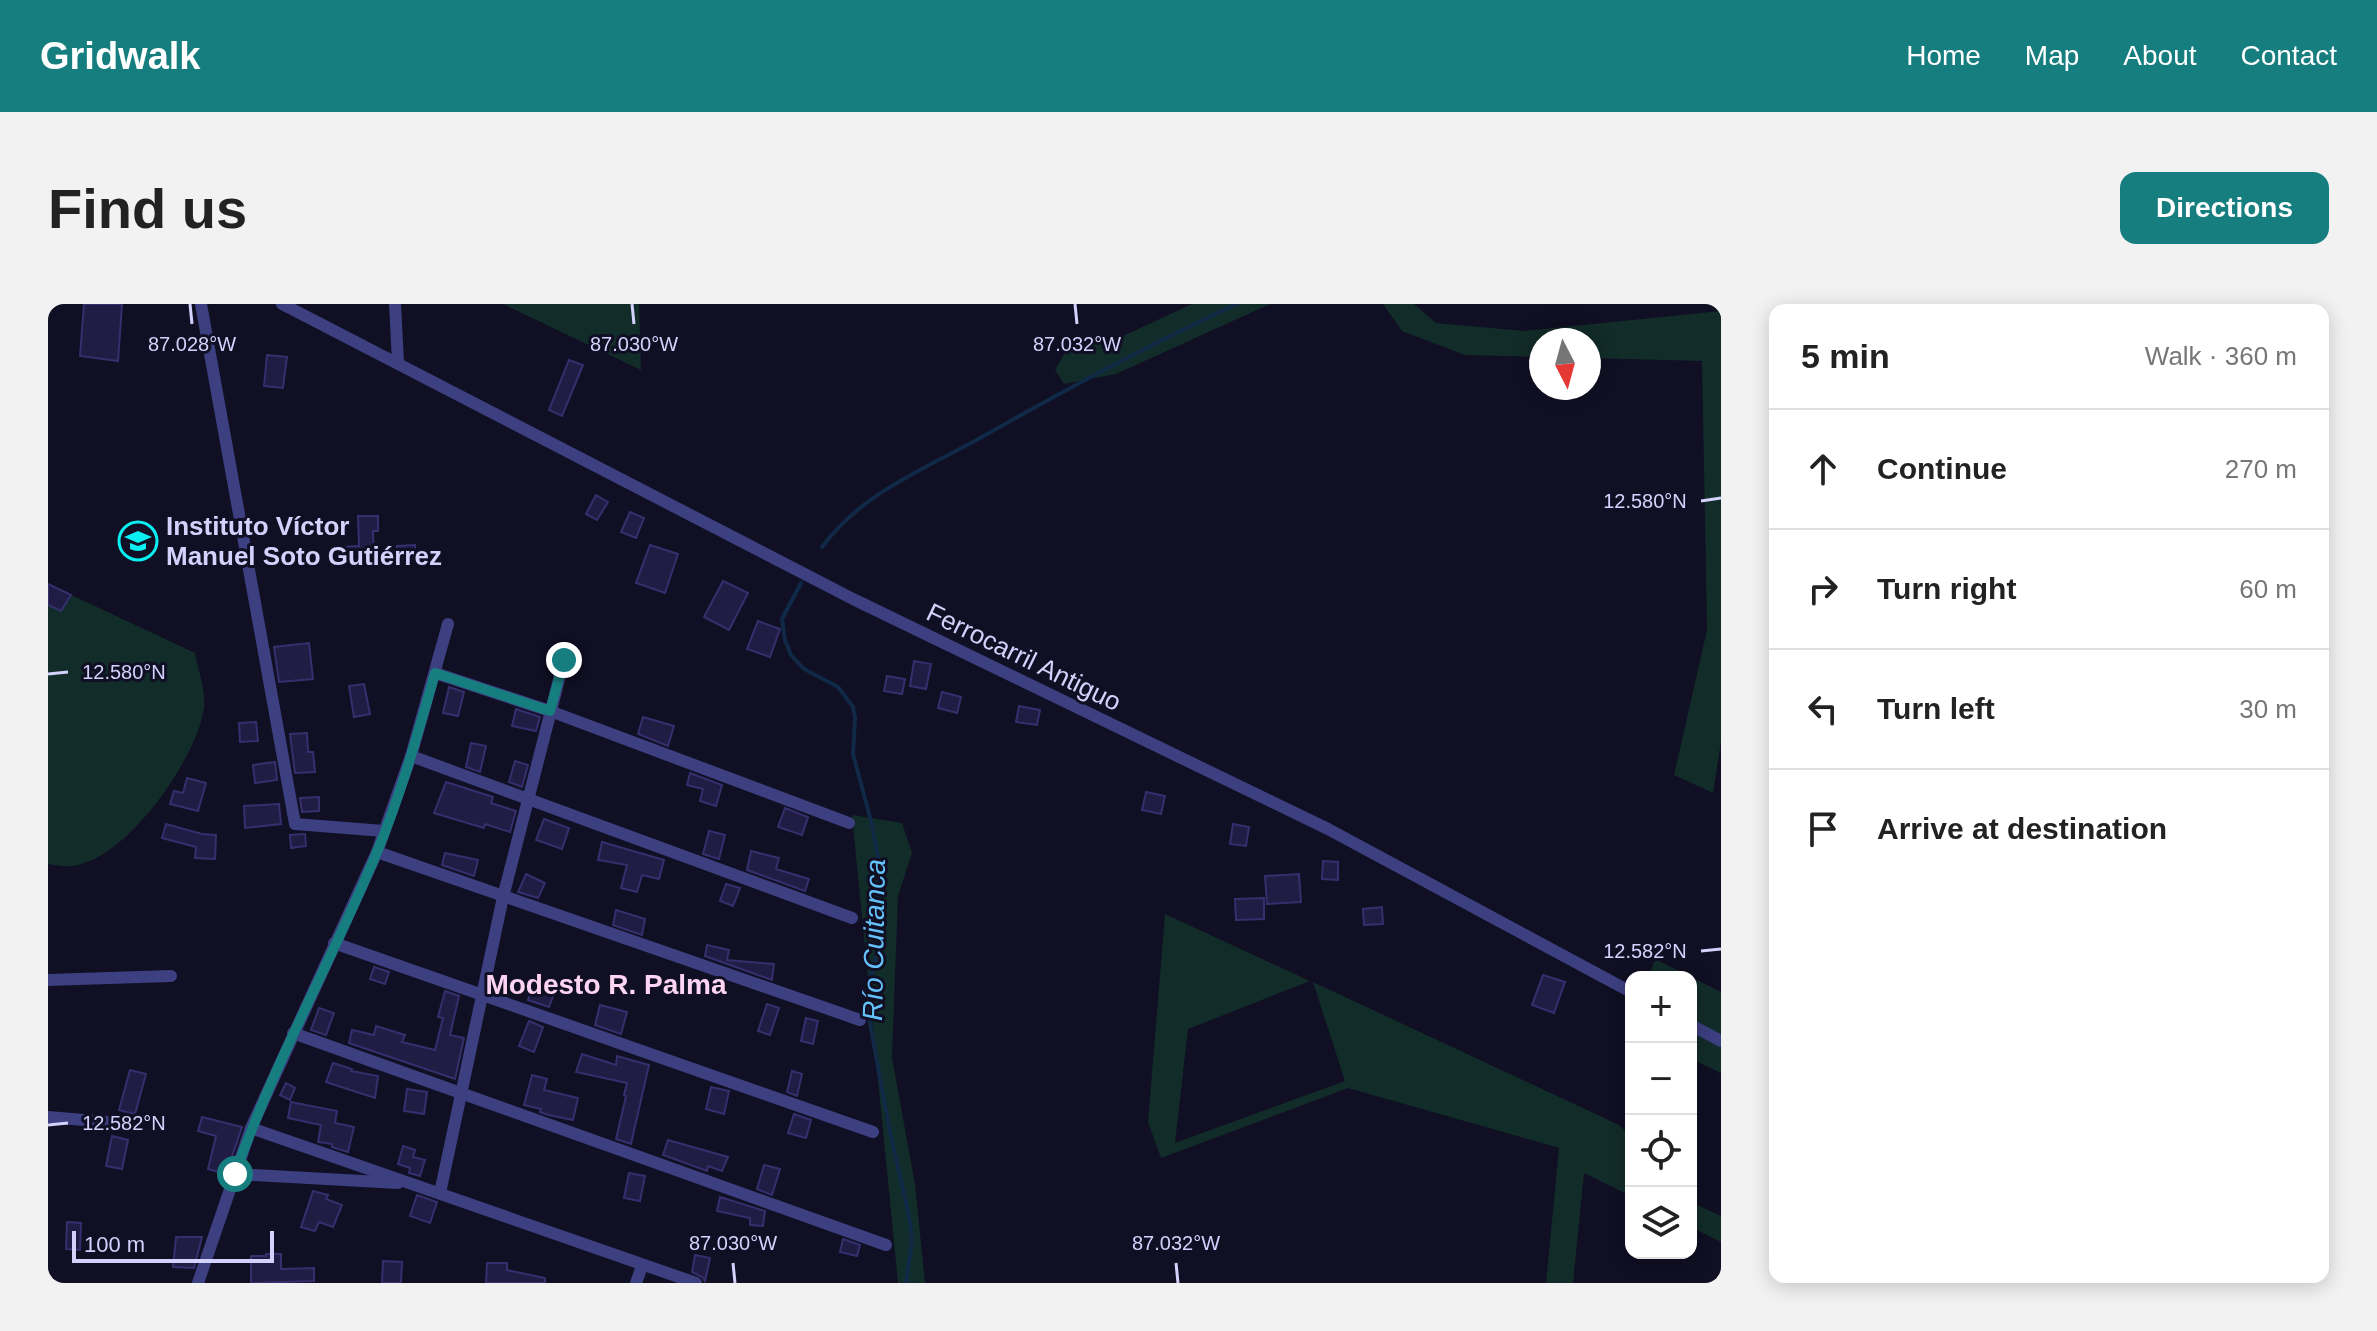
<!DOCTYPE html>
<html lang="en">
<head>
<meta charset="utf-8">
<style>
  body { margin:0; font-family:Helvetica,sans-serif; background:#f2f2f2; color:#222 }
  .controls { position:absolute; right:24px; bottom:24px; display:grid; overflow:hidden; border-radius:16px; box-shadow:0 4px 20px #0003 }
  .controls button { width:72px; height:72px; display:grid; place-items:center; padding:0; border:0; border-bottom:2px solid #e0e0e0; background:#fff; color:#222; font:40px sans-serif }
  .compass { position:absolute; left:1481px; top:24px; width:72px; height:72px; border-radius:50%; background:#fff; box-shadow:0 4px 20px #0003; rotate:174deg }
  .scale { position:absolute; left:24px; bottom:20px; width:202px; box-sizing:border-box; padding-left:8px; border:4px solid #d3d2fd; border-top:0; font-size:22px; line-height:28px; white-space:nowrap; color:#d3d2fd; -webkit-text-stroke:6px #100f23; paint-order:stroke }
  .stop { position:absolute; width:24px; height:24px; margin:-18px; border:6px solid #177e80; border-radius:50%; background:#fff }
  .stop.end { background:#177e80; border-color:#fff; box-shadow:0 2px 8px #0008 }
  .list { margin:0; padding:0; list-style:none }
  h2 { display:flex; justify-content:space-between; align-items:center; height:104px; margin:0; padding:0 32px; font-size:34px }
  h2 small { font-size:26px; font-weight:400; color:#767676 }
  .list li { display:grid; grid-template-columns:52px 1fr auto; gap:24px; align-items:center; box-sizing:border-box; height:120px; padding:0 32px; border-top:2px solid #e0e0e0 }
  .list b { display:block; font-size:30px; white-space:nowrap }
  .list em { font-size:26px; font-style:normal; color:#767676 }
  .icon { flex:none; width:44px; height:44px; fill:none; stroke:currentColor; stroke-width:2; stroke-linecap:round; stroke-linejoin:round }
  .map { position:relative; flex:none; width:1673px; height:979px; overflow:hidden; border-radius:16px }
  header { display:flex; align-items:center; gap:48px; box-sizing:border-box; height:112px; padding:0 40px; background:#177e80; color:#fff }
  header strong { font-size:38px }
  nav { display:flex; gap:44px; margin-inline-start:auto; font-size:28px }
  .intro { display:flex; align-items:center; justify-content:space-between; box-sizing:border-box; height:192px; padding:0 48px }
  h1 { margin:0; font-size:56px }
  .button { padding:20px 36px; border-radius:16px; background:#177e80; color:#fff; font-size:28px; font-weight:700 }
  main { display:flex; gap:48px; padding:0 48px }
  aside { flex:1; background:#fff; border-radius:16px; box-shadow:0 4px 20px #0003 }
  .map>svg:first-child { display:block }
  .green { fill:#122c29 }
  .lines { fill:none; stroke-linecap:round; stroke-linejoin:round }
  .stream { stroke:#102946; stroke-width:4 }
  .building { fill:#201c43; stroke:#362f6e; stroke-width:2 }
  .minor { stroke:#3c3f80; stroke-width:12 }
  .route { stroke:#177e80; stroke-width:10 }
  .ticks { fill:none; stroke:#d3d2fd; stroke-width:3 }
  .labels { text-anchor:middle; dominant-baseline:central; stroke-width:6; stroke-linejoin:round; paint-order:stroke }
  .poi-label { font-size:26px; font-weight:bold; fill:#d3d2fd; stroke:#100f23; text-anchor:start }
  .street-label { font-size:26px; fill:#d3d2fd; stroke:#100f23 }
  .water-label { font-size:28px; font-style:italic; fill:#65c1f9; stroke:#100f23 }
  .neighbourhood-label { font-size:28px; font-weight:bold; fill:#fdd4f2; stroke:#100f23 }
  .ticks-label { font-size:20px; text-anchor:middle; fill:#d3d2fd; stroke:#100f23; stroke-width:6; stroke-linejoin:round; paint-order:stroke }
</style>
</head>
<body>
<header>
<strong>Gridwalk</strong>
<nav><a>Home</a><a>Map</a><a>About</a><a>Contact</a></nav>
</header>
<div class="intro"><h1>Find us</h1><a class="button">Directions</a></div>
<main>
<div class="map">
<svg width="1673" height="979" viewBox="0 0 1673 979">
  <rect width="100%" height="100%" fill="#100f23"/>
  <g class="green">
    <polygon points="455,0 591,0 593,66"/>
    <polygon points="1144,0 1222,0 1068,70 1016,80 1007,66 1018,47 1075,32"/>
    <polygon points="1335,0 1366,0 1388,19 1476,27 1673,7 1673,438 1665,489 1626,471 1659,326 1654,57 1541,54 1541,36 1493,36 1493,53 1417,51 1354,27"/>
    <path d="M0,280L147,349C150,365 158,387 156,404C149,454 79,556 24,562C17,563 8,561 0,560Z"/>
    <polygon points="804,511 854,519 864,549 850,592 844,754 867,880 877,979 850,979"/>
    <polygon points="1117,610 1262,677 1140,725 1127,839 1297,777 1265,678 1571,821 1583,833 1583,892 1536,869 1525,979 1498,979 1511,844 1300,784 1113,854 1100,818"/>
    <polygon points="1607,655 1643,673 1601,673"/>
    <polygon points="1643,673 1673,688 1673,769 1643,755"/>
    <polygon points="1643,898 1673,912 1673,938 1643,923"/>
  </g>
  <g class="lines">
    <g class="stream">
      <path d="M774,243C814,189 876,165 934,133C1017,86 1102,40 1189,0"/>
      <polyline points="753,279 734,315 737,336 743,351 756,365 790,383 805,403 807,414 805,450 823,517 831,559 831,641 821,680 820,708 841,823 862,917 864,937 858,979"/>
    </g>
  </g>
  <g class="building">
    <polygon points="36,0 74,0 70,57 32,52"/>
    <polygon points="219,51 239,53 235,84 216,82"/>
    <polygon points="521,56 535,61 514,112 501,106"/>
    <polygon points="548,191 560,198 549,216 538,210"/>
    <polygon points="582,208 596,214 588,234 573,228"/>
    <polygon points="310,212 330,212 330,227 325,227 326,254 295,257 294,243 311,242"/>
    <polygon points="367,241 367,255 349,256 349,242"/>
    <polygon points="602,241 630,250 617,289 588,279"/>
    <polygon points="675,277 700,289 681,326 656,313"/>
    <polygon points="0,280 23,291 13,307 0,301"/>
    <polygon points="710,317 732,325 722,353 699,345"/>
    <polygon points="261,339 265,375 231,378 226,343"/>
    <polygon points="866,357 883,360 878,385 862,382"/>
    <polygon points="839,372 857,375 854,390 836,387"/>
    <polygon points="316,380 322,410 306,413 301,382"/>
    <polygon points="401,383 416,388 410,412 395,409"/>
    <polygon points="894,388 913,393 909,409 890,404"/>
    <polygon points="971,402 992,406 989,421 968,418"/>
    <polygon points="468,405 492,413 488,427 464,422"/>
    <polygon points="595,413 626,422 620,442 590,430"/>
    <polygon points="208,418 210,437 192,438 191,419"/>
    <polygon points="259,429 260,448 265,448 267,468 247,469 242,430"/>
    <polygon points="423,439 438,442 432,468 418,463"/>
    <polygon points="467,457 480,461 474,483 461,478"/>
    <polygon points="227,458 229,476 207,479 205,461"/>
    <polygon points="642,469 674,481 668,502 652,497 655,485 639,481"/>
    <polygon points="139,474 158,479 150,507 122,500 126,487 135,489"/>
    <polygon points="398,478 445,493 443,499 468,507 462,528 437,520 436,524 386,509"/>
    <polygon points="1098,488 1117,492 1113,510 1094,506"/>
    <polygon points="271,493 271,507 254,508 252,494"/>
    <polygon points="231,500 233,520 197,524 196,502"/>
    <polygon points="737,504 760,513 754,531 730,523"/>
    <polygon points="496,515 521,524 514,545 488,536"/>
    <polygon points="118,520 154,530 168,531 167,555 147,554 148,543 114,534"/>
    <polygon points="1185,520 1201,523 1198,542 1182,540"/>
    <polygon points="661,527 677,531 671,555 655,550"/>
    <polygon points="257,530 258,542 243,544 242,531"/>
    <polygon points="554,538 616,556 611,575 594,571 589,588 573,584 579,561 550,556"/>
    <polygon points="703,547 731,554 728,565 761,575 757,587 699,566"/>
    <polygon points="397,549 430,556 426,572 394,561"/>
    <polygon points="1275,557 1290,558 1290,576 1274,575"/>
    <polygon points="478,570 497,579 490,594 470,588"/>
    <polygon points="1251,570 1253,598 1219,600 1217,572"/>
    <polygon points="678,580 692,584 685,602 672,597"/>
    <polygon points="1216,594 1216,615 1188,616 1187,595"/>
    <polygon points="1334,603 1335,620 1316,621 1315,605"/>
    <polygon points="568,606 597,615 594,631 565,621"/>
    <polygon points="659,641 681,646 679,656 726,660 724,676 657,652"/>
    <polygon points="326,663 341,668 337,680 322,675"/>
    <polygon points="1495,671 1517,678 1506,709 1484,701"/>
    <polygon points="486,676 508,684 501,703 480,696"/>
    <polygon points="397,687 411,692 402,731 416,734 407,775 301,739 304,726 326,731 328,722 357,731 354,738 387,746 395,714 390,713"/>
    <polygon points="719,700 731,704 722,731 710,727"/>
    <polygon points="552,701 579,708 573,730 547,721"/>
    <polygon points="271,704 286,709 278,731 263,726"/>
    <polygon points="758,714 770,717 765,740 753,737"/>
    <polygon points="481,717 495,723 486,748 471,742"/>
    <polygon points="534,750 568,761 569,752 601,761 583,840 568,835 578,792 576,791 579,779 528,768"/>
    <polygon points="285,759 304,765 303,767 330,772 327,794 278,778"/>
    <polygon points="82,766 98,770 87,810 71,806"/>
    <polygon points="744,767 754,770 749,792 739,788"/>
    <polygon points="484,771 499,775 496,786 530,794 525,816 501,811 492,808 493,805 476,801"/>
    <polygon points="238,779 247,784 242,796 232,791"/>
    <polygon points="663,783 681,787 676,810 658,805"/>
    <polygon points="359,785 379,788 376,810 356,807"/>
    <polygon points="243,798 289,807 287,819 306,823 300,848 284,843 284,840 270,838 273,821 240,814"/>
    <polygon points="746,810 763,816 758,834 740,829"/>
    <polygon points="154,813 194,823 178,870 160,865 168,832 150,827"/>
    <polygon points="64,832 80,836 74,865 58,862"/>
    <polygon points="620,836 680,853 674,867 660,862 659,867 615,851"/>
    <polygon points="355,842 367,846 365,853 377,856 372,872 361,869 362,864 350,860"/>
    <polygon points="716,861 732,865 724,891 709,885"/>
    <polygon points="581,869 597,872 592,897 576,894"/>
    <polygon points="265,887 280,891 278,895 294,901 285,923 271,918 267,927 253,923"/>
    <polygon points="369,891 389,898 382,919 362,912"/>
    <polygon points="672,893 717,907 715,922 702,921 702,914 669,907"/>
    <polygon points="19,918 33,919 32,946 18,945"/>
    <polygon points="128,933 154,933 146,964 125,963"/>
    <polygon points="795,935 812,941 809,952 792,948"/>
    <polygon points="218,950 233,950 233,965 266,964 266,977 203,979 203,952 218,952"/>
    <polygon points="647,951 662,954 657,977 654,973 644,968"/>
    <polygon points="335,957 354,958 353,979 334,979"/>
    <polygon points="439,959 459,959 459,966 497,974 497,979 438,979"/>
  </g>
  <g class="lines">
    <g class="minor">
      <polyline points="153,0 247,520 336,527"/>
      <polyline points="234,0 805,295 1280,525 1583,688"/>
      <polyline points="347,0 350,58"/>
      <polyline points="387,369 502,407 801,519"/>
      <polyline points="363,452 804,614"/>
      <polyline points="329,548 812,716"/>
      <polyline points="286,639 825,828"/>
      <polyline points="0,676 123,672"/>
      <polyline points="1643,721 1673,737"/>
      <polyline points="245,729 838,941"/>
      <polyline points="0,813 83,820"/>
      <polyline points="203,824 648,979"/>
      <polyline points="187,870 350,879"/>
      <polyline points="392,889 455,593 516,356"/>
      <polyline points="150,979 203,824 329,548 363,452 400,320"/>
      <polyline points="588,979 594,962"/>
    </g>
  </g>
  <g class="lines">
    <path class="route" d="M187,870C226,759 284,656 329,548C353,490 370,429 387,369L502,407L516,356"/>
  </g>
  <path class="ticks" d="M142,0L144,20M584,0L586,20M1027,0L1029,20M1653,197L1673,194M0,370L20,368M1653,647L1673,645M0,821L20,819M685,959L687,979M1128,959L1130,979"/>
  <defs>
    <symbol id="school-ring" viewBox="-11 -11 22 22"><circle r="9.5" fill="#100f23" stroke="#0aeff2" stroke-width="1.5"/><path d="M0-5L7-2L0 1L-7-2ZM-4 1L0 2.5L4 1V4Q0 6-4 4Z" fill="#0aeff2"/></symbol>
  </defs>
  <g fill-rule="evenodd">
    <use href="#school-ring" x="68" y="215" width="44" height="44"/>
  </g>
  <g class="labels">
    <g class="poi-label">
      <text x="118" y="222">Instituto Víctor<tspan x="118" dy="30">Manuel Soto Gutiérrez</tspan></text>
    </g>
    <g class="street-label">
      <text transform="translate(976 353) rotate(26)">Ferrocarril Antiguo</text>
    </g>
    <g class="water-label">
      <text transform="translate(826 636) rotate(-89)">Río Cuitanca</text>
    </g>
    <g class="neighbourhood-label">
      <text x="558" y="680">Modesto R. Palma</text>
    </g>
  </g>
  <g class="ticks-label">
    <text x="144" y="47">87.028°W</text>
    <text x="586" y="47">87.030°W</text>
    <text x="1029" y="47">87.032°W</text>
    <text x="1597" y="204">12.580°N</text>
    <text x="76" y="375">12.580°N</text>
    <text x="1597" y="654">12.582°N</text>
    <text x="76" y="826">12.582°N</text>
    <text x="685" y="946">87.030°W</text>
    <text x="1128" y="946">87.032°W</text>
  </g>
</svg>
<div class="controls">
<button>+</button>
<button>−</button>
<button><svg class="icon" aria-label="locate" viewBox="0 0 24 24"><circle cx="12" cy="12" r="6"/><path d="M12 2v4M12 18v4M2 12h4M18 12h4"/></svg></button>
<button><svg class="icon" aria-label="layers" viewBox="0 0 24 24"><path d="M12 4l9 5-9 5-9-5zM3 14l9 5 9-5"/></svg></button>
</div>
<svg class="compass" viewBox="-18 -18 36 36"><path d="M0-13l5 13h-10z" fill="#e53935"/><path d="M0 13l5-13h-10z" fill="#767676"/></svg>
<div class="scale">100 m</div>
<div class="stop" style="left:187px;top:870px"></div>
<div class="stop end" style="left:516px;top:356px"></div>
</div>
<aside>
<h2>5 min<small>Walk · 360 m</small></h2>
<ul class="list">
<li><svg class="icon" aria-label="ahead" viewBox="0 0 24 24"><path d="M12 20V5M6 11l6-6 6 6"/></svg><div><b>Continue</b></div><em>270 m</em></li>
<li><svg class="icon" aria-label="right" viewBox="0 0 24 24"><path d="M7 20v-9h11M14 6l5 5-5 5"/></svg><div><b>Turn right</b></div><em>60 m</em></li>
<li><svg class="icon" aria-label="left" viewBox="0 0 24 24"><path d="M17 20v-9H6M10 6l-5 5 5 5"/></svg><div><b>Turn left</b></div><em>30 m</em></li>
<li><svg class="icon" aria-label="arrive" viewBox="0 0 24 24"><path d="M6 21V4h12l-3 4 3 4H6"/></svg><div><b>Arrive at destination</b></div></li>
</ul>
</aside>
</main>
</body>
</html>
